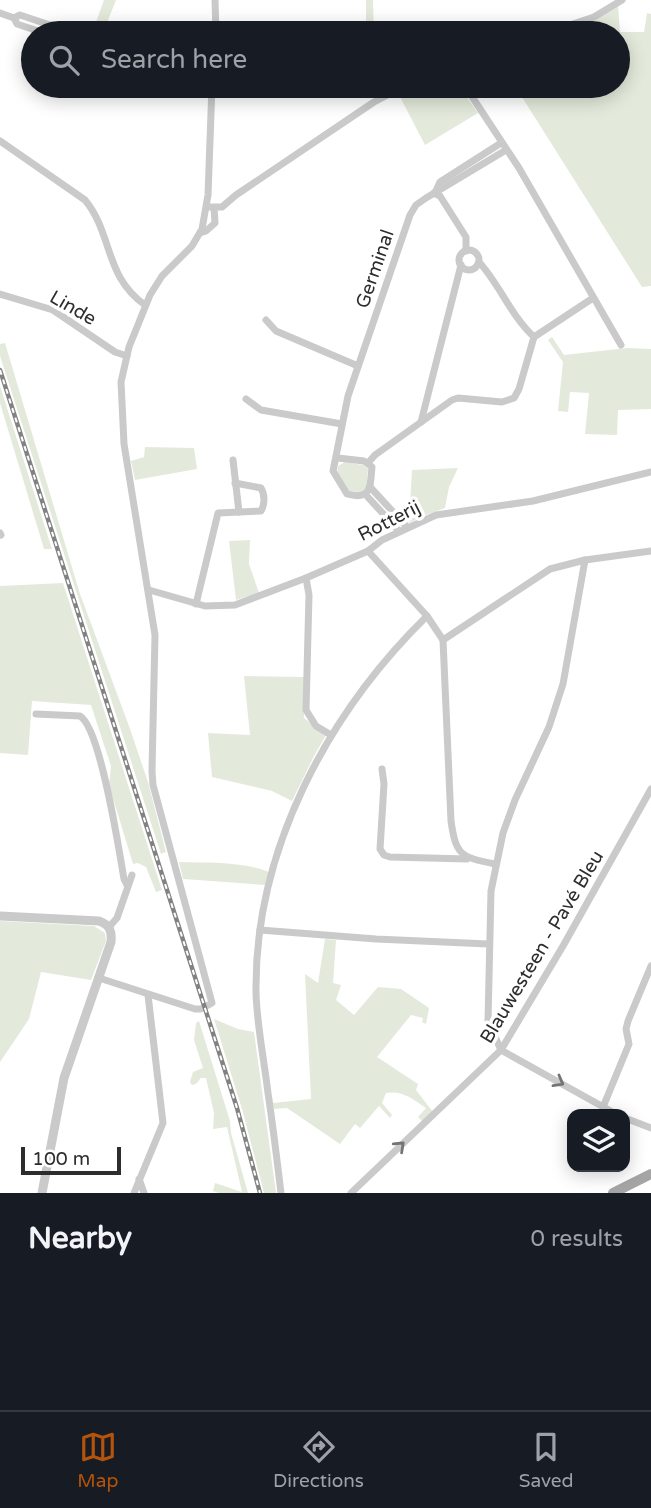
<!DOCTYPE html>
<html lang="en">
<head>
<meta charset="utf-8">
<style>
  body { margin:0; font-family:"Varela Round",sans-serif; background:#242831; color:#f1f3f6 }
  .controls { position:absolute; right:21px; bottom:21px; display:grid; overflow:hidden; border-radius:14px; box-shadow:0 4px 18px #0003 }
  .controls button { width:63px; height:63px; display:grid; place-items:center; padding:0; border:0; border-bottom:2px solid #363941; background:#171b24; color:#f1f3f6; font:35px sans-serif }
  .scale { position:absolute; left:21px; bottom:18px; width:100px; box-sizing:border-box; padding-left:7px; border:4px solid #2d2d2d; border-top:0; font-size:19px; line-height:24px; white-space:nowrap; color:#2d2d2d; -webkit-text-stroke:5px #fff; paint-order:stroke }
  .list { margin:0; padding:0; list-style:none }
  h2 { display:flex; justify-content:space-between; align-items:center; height:91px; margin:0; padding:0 28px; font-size:30px }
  h2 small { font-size:23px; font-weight:400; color:#9ea1a6 }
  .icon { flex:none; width:38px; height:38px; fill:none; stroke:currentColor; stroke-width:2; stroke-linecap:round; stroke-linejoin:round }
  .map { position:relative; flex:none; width:651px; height:1193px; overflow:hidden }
  .search { position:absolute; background:#171b24; box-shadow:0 4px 18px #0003; left:21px; right:21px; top:21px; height:77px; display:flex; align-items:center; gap:18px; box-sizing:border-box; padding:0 24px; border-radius:38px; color:#9ea1a6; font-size:26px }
  .sheet { height:217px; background:#171b24 }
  nav { display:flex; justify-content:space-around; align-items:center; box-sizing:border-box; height:98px; border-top:2px solid #363941; background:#171b24; font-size:19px; color:#9ea1a6 }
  nav a { display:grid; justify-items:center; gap:4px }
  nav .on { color:#b45309 }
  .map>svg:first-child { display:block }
  .green { fill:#e3eadb }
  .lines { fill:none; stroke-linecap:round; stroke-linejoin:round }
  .minor { stroke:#cacaca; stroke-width:7 }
  .tertiary { stroke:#cacaca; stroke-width:9 }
  .primary { stroke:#a5a5a5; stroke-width:10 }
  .rail-casing { stroke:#828282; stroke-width:4.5 }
  .rail { stroke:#fff; stroke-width:2; stroke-dasharray:5; stroke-linecap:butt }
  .oneway { stroke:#747474 }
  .labels { text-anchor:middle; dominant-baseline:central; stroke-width:7; stroke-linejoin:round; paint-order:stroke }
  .street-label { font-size:19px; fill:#2d2d2d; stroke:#fff }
</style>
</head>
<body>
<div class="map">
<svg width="651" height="1193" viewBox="0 0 651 1193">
  <rect width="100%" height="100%" fill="#fff"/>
  <g class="green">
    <polygon points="104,0 116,0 103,33 92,33"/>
    <polygon points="366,0 373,0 374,33 366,33"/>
    <polygon points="618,5 620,32 644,32 647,13 651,14 651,286 642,287 515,86 618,86 618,33 554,33"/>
    <polygon points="411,86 459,86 478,113 425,145 398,93"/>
    <polygon points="552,337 564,355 627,348 651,349 651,409 618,410 617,435 585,434 589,393 570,392 568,412 558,411 563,362 548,340"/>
    <polygon points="5,343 80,594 129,726 148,782 166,852 161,854 0,356 0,344"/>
    <polygon points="0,386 52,549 44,549 0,403"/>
    <polygon points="145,447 194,448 197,469 135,480 131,461 144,457"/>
    <polygon points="345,462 363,465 368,469 366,490 360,494 349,492 337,474 338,466"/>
    <polygon points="458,468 449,487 445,508 423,516 409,523 412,470"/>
    <polygon points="250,540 249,564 259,593 236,600 229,541"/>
    <polygon points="63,583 162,890 156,892 146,867 138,863 133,864 109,785 111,766 91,705 32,701 28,755 0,753 0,586"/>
    <polygon points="244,676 304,677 304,718 326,735 314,756 292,801 272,791 212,777 208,733 250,735"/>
    <path d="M179,862C208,863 241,861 269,872L266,885L183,879Z"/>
    <polygon points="0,921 94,926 105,933 106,941 91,980 41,972 29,1019 0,1062"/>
    <path d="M325,939L336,940L333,983L341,985L336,1000L354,1015L378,987L401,989L429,1008L426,1024L422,1022L423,1018L411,1015L377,1057L418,1084L416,1090L433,1112L422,1121L418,1117L426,1108C413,1099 402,1090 386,1093L382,1103L392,1115L390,1118L379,1106L360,1128L355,1124L340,1144L287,1108L274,1109L273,1103L311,1099L305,974L318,983Z"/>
    <polygon points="214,1019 238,1029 254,1032 276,1193 264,1193 242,1109"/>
    <polygon points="199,1021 230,1121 231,1133 248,1193 219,1193 213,1191 215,1183 242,1192 227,1127 213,1129 214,1113 206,1078 201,1078 196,1084 192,1085 190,1082 193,1072 203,1068 194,1040 196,1023"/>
  </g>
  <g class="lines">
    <g class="minor">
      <polyline points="215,0 216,33"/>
      <polyline points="0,13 14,18 20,15 50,25 54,31 60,33"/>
      <polyline points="14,18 17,24 44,33"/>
      <polyline points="545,33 594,17 622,0"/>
      <polyline points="465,86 519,168 621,345"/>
      <path d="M0,141L85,200C113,234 104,276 145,305"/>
      <polyline points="434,193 440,196 466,237 466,251"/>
      <polyline points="435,193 440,182 501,143"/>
      <polyline points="207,207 222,207 236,195 374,102 405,86"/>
      <polyline points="200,233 206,231 215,223 214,208"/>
      <circle cx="469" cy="260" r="10"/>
      <path d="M479,262C500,285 511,316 534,337"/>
      <polyline points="0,294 53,310 115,352 127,356"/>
      <polyline points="266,320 276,331 358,366"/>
      <polyline points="246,399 261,410 342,424"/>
      <polyline points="421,422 461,265"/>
      <path d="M338,458L364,461L372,467C370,486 372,501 347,494L333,471L348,396L410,215L416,205L426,198L506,150"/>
      <polyline points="233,460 239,512"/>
      <polyline points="368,463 375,455 452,400 458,398 502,402 514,398 519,389 534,337 593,298"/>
      <polyline points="370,487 407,527"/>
      <polyline points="365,494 399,531"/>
      <polyline points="0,533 1,535"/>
      <path d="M368,551L427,616L443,640L451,821C456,856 461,857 495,864"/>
      <polyline points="306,578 309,595 306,710 316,726 331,735"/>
      <polyline points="149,590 205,606 235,605 306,578 368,551 382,540 436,515 533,501 651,472"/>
      <path d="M196,604L218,513L261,511C265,504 265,495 261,488L235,483"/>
      <polyline points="443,640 550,569 585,560 651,551"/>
      <path d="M36,714L80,716C101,729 119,851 124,879L127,885"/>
      <polyline points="382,769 384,784 380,849 384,855 390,857 467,859"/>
      <polyline points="109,927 117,918 132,875"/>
      <polyline points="260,930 376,939 488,944"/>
      <polyline points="99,978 195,1009 201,1009 212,1003 153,785 152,771 155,635 124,444 121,382 129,347 150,295 162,276 192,246 202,229 208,195 212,86"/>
      <polyline points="501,1050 488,1021 491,891 503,833 515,800 549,727 563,684 585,560"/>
      <polyline points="501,1050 616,1114"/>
      <polyline points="603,1107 629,1044 626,1029 628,1021 651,966"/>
      <polyline points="625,1118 651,1128"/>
      <polyline points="139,1179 144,1193"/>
      <polyline points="134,1193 163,1123 148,995"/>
      <path d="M281,1193C277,1160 273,1126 268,1093C264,1059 257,1026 256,993C254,850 328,713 427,616"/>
      <polyline points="351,1193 501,1050 563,946 651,789"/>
    </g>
    <path class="tertiary" d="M0,916L99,921C110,925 112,931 111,942L64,1078L42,1193"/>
    <polyline class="primary" points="613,1193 651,1174"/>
    <defs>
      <polyline id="rail" points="0,370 237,1108 260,1193"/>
    </defs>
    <use href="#rail" class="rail-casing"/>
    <use href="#rail" class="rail"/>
  </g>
  <defs><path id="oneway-chevron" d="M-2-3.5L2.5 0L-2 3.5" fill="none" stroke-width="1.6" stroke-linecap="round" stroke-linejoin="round" transform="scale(1.75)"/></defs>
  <g class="oneway">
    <use href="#oneway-chevron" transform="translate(559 1082) rotate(29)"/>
    <use href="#oneway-chevron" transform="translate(400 1146) rotate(-43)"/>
  </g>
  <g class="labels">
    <g class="street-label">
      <text transform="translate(375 269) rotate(-71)">Germinal</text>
      <text transform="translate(73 308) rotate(30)">Linde</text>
      <text transform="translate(389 521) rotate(-27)">Rotterij</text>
      <text transform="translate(542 947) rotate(-59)">Blauwesteen - Pavé Bleu</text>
    </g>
  </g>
</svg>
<div class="controls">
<button><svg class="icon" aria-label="layers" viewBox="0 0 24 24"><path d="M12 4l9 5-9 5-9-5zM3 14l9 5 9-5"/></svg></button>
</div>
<div class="scale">100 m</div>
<div class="search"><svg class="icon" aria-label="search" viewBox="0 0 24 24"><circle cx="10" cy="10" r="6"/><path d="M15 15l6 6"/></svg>Search here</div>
</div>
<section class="sheet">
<h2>Nearby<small>0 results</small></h2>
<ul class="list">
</ul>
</section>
<nav>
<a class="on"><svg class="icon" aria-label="map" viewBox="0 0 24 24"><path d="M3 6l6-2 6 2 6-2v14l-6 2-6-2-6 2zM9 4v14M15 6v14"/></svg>Map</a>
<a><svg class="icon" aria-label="directions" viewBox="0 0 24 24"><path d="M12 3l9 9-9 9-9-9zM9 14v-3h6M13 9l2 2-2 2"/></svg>Directions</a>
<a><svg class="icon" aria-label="saved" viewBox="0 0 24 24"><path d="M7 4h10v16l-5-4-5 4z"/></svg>Saved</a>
</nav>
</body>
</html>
